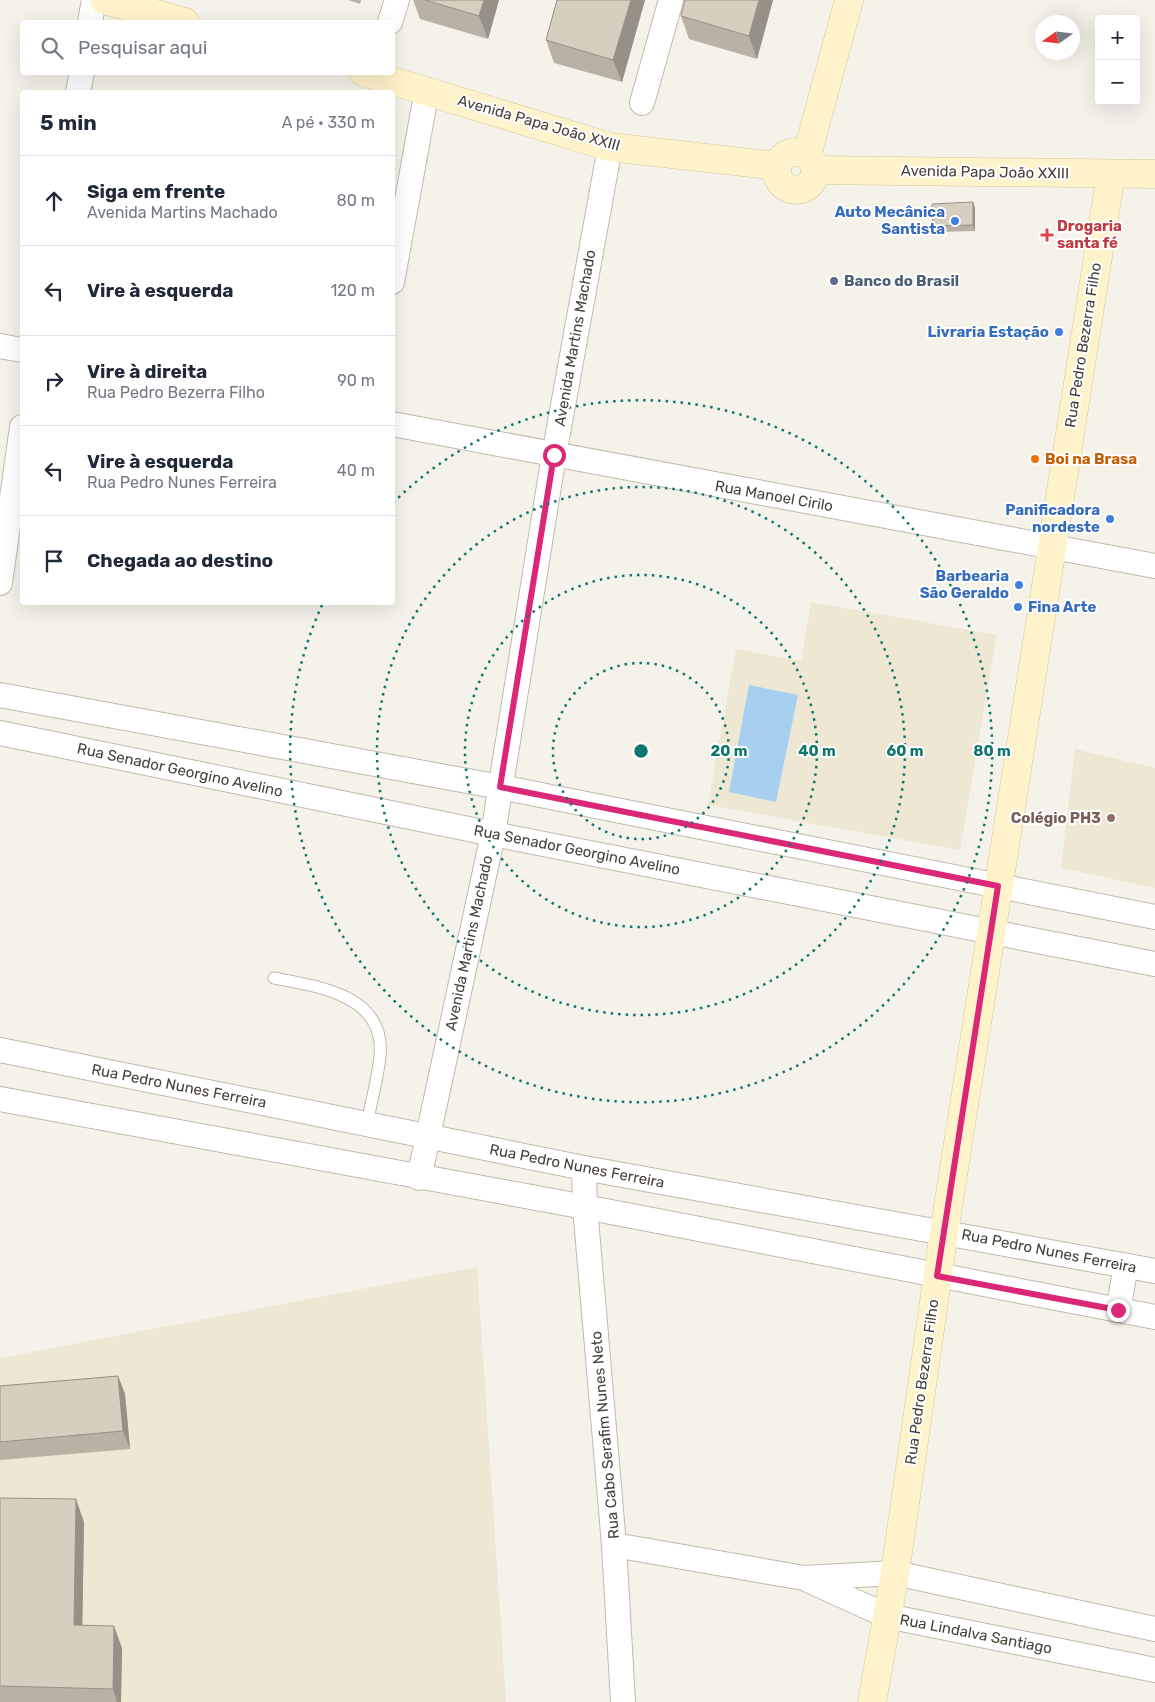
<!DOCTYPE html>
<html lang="pt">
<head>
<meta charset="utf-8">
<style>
  body { margin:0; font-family:Rubik,sans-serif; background:#f2f2f3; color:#1f2937 }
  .controls { position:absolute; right:15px; top:15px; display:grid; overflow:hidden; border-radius:5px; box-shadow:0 5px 20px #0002 }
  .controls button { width:45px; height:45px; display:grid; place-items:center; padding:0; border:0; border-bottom:1px solid #e0e1e3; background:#fff; color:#1f2937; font:25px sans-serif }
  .compass { position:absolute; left:1035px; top:15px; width:45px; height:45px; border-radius:50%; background:#fff; box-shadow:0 5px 20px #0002; rotate:256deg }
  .stop { position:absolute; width:15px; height:15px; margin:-11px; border:4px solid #db2777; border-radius:50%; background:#fff }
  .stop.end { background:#db2777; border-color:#fff; box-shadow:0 1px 5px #0008 }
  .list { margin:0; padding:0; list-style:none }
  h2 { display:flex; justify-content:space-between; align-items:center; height:65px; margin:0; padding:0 20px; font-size:21px }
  h2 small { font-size:16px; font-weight:400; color:#747a83 }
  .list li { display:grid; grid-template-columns:32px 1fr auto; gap:15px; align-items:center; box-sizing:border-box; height:90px; padding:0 20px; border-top:1px solid #e0e1e3 }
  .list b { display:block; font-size:19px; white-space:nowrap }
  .list p { margin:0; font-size:16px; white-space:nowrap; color:#747a83 }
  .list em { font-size:16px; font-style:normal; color:#747a83 }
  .icon { flex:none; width:28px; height:28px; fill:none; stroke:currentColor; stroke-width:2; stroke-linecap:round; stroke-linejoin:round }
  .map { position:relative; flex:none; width:1155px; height:1702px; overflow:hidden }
  .search { position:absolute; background:#fff; box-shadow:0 5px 20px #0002; left:20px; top:20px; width:375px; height:55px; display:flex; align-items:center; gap:12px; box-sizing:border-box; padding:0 18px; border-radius:5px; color:#747a83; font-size:19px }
  .panel { position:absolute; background:#fff; box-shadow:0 5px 20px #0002; left:20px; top:90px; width:375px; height:515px; border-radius:5px }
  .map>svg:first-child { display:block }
  .education { fill:#ede7d4 }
  .water { fill:#a7d0f0 }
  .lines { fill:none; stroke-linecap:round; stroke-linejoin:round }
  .service-casing { stroke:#c0baac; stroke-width:13 }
  .minor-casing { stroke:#c0baac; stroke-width:26 }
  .secondary-casing { stroke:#d4c79a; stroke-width:29 }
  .service { stroke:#fff; stroke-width:11 }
  .minor { stroke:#fff; stroke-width:24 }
  .secondary { stroke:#fef3ca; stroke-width:28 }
  .wall { fill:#b8b1a4 }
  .shaded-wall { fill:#969086 }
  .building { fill:#d6cebf; stroke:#969086 }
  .route { stroke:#db2777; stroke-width:6 }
  .ring { fill:none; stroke:#0f766e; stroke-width:2.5; stroke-dasharray:2.5 5 }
  .shop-dot { fill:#3f7fe0; stroke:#fff; stroke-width:2 }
  .health-dot { fill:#e0444e; stroke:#fff; stroke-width:2 }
  .service-dot { fill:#5c6f8a; stroke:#fff; stroke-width:2 }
  .food-dot { fill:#e8710a; stroke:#fff; stroke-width:2 }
  .education-dot { fill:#8d6e63; stroke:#fff; stroke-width:2 }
  .labels { text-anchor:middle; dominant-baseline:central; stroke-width:4; stroke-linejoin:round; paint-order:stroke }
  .street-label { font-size:15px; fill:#484338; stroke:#fff }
  .shop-label { font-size:15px; font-weight:bold; fill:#366cbe; stroke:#fff; text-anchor:end }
  .health-label { font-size:15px; font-weight:bold; fill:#be3a42; stroke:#fff; text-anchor:start }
  .service-label { font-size:15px; font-weight:bold; fill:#4e5e75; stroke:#fff; text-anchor:start }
  .food-label { font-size:15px; font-weight:bold; fill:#c56008; stroke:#fff; text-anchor:start }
  .education-label { font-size:15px; font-weight:bold; fill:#785e54; stroke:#fff; text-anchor:end }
  .centre { fill:#0f766e; stroke:#fff; stroke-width:2.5 }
  .ring-label { font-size:15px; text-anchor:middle; font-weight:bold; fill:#0f766e; stroke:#fff; stroke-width:4; stroke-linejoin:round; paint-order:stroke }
</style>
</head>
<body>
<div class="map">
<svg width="1155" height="1702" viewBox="0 0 1155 1702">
  <rect width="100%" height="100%" fill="#f5f2ea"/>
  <g class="education">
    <polygon points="811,602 997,635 960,850 708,805 736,649 801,661"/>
    <polygon points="1075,749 1155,768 1155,888 1061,868"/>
    <polygon points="477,1267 506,1702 0,1702 0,1358"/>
  </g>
  <polygon class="water" points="749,685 798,695 776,802 729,792"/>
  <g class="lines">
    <defs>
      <path id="service" d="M274,978C317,986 386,995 380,1056C378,1078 371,1102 367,1124"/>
      <g id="minor">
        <polyline points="90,22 94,0"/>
        <polyline points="390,22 397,0"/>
        <polyline points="78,92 82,72"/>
        <polyline points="642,103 671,0"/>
        <polyline points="392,282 427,90"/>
        <polyline points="0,346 22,350"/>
        <polyline points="392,424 1155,566"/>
        <polyline points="0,583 22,427"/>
        <polyline points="0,695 500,787 1155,917"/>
        <polyline points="0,733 493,834 1155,964"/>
        <polyline points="0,1050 584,1168 1155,1271"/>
        <polyline points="0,1099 585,1207 1155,1317"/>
        <polyline points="584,1168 585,1207 614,1545 623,1702"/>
        <polyline points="419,1178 493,834 554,455 610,147"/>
        <polyline points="1118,1310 1126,1266"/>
        <polyline points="614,1545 804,1578 895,1573 1155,1629"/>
        <polyline points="808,1580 887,1616 1155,1670"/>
      </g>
      <g id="secondary">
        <polyline points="104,0 185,22"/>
        <polyline points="363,72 610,147 777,166"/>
        <circle cx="796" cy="171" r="19"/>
        <polyline points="807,155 849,0"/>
        <polyline points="815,170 1155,174"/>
        <polyline points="872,1702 895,1573 944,1232 1111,174"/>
      </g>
    </defs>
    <use href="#service" class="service-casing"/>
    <use href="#minor" class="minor-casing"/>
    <use href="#secondary" class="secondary-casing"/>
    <use href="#service" class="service"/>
    <use href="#minor" class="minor"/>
    <use href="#secondary" class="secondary"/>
  </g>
  <g class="wall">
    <polygon points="348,0 361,0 360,4"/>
    <polygon points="413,0 499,0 488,39 420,19"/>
    <polygon points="557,0 645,0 622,82 554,63 546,40"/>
    <polygon points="773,0 757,59 689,39 681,16"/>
    <polygon points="973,202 975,208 975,231 935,232 933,226"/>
    <polygon points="118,1376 125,1394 130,1449 0,1460 0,1386"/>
    <polygon points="0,1498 84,1522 82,1625 122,1648 121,1702 0,1702"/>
  </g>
  <g class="shaded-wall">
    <polygon points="484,0 499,0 488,39 479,16"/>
    <polygon points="631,0 645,0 622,82 613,60"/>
    <polygon points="759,0 773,0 757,59 749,36"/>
    <polygon points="973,202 975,208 975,231 973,225"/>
    <polygon points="118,1376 125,1394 130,1449 123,1431"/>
    <polygon points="76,1499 84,1522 82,1648 74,1625"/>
    <polygon points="114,1626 122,1648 121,1702 117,1702 113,1689"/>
  </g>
  <g class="building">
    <polygon points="425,0 484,0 479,16"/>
    <polygon points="557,0 631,0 613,60 546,40"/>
    <polygon points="685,0 759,0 749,36 681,16"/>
    <polygon points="973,202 973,225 933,226 932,204"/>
    <polygon points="118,1376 123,1431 0,1442 0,1386"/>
    <polygon points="0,1498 76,1499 74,1625 114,1626 113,1689 0,1686"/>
  </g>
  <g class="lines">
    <polyline class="route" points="554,455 500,787 998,886 937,1276 1118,1310"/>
  </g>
  <g class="ring">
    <circle cx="641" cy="751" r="88"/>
    <circle cx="641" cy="751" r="176"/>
    <circle cx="641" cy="751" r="264"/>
    <path d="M393 503A351 351 0 1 1 323 603"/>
  </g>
  <g class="shop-dot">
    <circle cx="955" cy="221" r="5"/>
    <circle cx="1059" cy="332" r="5"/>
    <circle cx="1110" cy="519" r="5"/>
    <circle cx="1019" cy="585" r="5"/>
    <circle cx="1018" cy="607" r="5"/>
  </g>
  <path class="health-dot" d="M1044.5 227.5h5v5h5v5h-5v5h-5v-5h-5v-5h5z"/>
  <circle class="service-dot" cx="834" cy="281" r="5"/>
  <circle class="food-dot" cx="1035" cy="459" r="5"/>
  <circle class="education-dot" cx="1111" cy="818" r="5"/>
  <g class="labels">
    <g class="street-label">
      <text transform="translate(539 123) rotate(16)">Avenida Papa João XXIII</text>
      <text transform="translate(985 172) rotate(1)">Avenida Papa João XXIII</text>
      <text transform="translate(575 338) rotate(-80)">Avenida Martins Machado</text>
      <text transform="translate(1083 345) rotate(-81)">Rua Pedro Bezerra Filho</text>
      <text transform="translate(774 496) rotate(10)">Rua Manoel Cirilo</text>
      <text transform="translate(180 770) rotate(12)">Rua Senador Georgino Avelino</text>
      <text transform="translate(577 850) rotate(11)">Rua Senador Georgino Avelino</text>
      <text transform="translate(469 943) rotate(-78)">Avenida Martins Machado</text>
      <text transform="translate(179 1086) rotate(11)">Rua Pedro Nunes Ferreira</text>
      <text transform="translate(577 1166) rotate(11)">Rua Pedro Nunes Ferreira</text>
      <text transform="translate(1049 1251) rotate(11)">Rua Pedro Nunes Ferreira</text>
      <text transform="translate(922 1382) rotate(-82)">Rua Pedro Bezerra Filho</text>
      <text transform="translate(605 1435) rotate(-95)">Rua Cabo Serafim Nunes Neto</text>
      <text transform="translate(976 1634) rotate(11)">Rua Lindalva Santiago</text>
    </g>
    <g class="shop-label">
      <text x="945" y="212">Auto Mecânica<tspan x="945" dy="17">Santista</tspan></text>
      <text x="1049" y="332">Livraria Estação</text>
      <text x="1100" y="510">Panificadora<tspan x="1100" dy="17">nordeste</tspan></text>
      <text x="1009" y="576">Barbearia<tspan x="1009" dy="17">São Geraldo</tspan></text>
      <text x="1028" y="607" text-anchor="start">Fina Arte</text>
    </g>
    <g class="health-label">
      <text x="1057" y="226">Drogaria<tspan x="1057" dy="17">santa fé</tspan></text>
    </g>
    <g class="service-label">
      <text x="844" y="281">Banco do Brasil</text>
    </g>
    <g class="food-label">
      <text x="1045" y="459">Boi na Brasa</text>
    </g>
    <g class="education-label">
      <text x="1101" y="818">Colégio PH3</text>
    </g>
  </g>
  <circle cx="641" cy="751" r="8" class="centre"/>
  <g class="ring-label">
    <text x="729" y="756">20 m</text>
    <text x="817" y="756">40 m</text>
    <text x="905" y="756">60 m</text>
    <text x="992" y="756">80 m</text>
  </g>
</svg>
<div class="controls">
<button>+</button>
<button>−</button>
</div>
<svg class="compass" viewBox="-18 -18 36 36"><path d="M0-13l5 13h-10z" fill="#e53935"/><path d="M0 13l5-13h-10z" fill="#747a83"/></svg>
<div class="stop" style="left:554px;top:455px"></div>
<div class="stop end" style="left:1118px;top:1310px"></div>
<div class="search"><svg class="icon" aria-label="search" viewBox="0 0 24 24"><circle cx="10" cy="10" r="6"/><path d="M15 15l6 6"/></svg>Pesquisar aqui</div>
<section class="panel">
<h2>5 min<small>A pé · 330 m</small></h2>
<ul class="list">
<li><svg class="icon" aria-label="ahead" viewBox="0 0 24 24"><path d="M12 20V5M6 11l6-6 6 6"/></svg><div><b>Siga em frente</b><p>Avenida Martins Machado</p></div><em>80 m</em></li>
<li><svg class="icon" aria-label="left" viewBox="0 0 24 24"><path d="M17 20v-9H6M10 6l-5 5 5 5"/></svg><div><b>Vire à esquerda</b></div><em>120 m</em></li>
<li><svg class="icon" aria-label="right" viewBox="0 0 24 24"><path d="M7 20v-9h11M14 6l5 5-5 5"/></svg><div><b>Vire à direita</b><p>Rua Pedro Bezerra Filho</p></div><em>90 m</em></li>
<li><svg class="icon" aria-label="left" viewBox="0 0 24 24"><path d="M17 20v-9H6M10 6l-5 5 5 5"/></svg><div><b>Vire à esquerda</b><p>Rua Pedro Nunes Ferreira</p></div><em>40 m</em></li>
<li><svg class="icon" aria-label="arrive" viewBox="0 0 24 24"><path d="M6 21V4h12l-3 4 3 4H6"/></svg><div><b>Chegada ao destino</b></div></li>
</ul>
</section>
</div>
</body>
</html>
